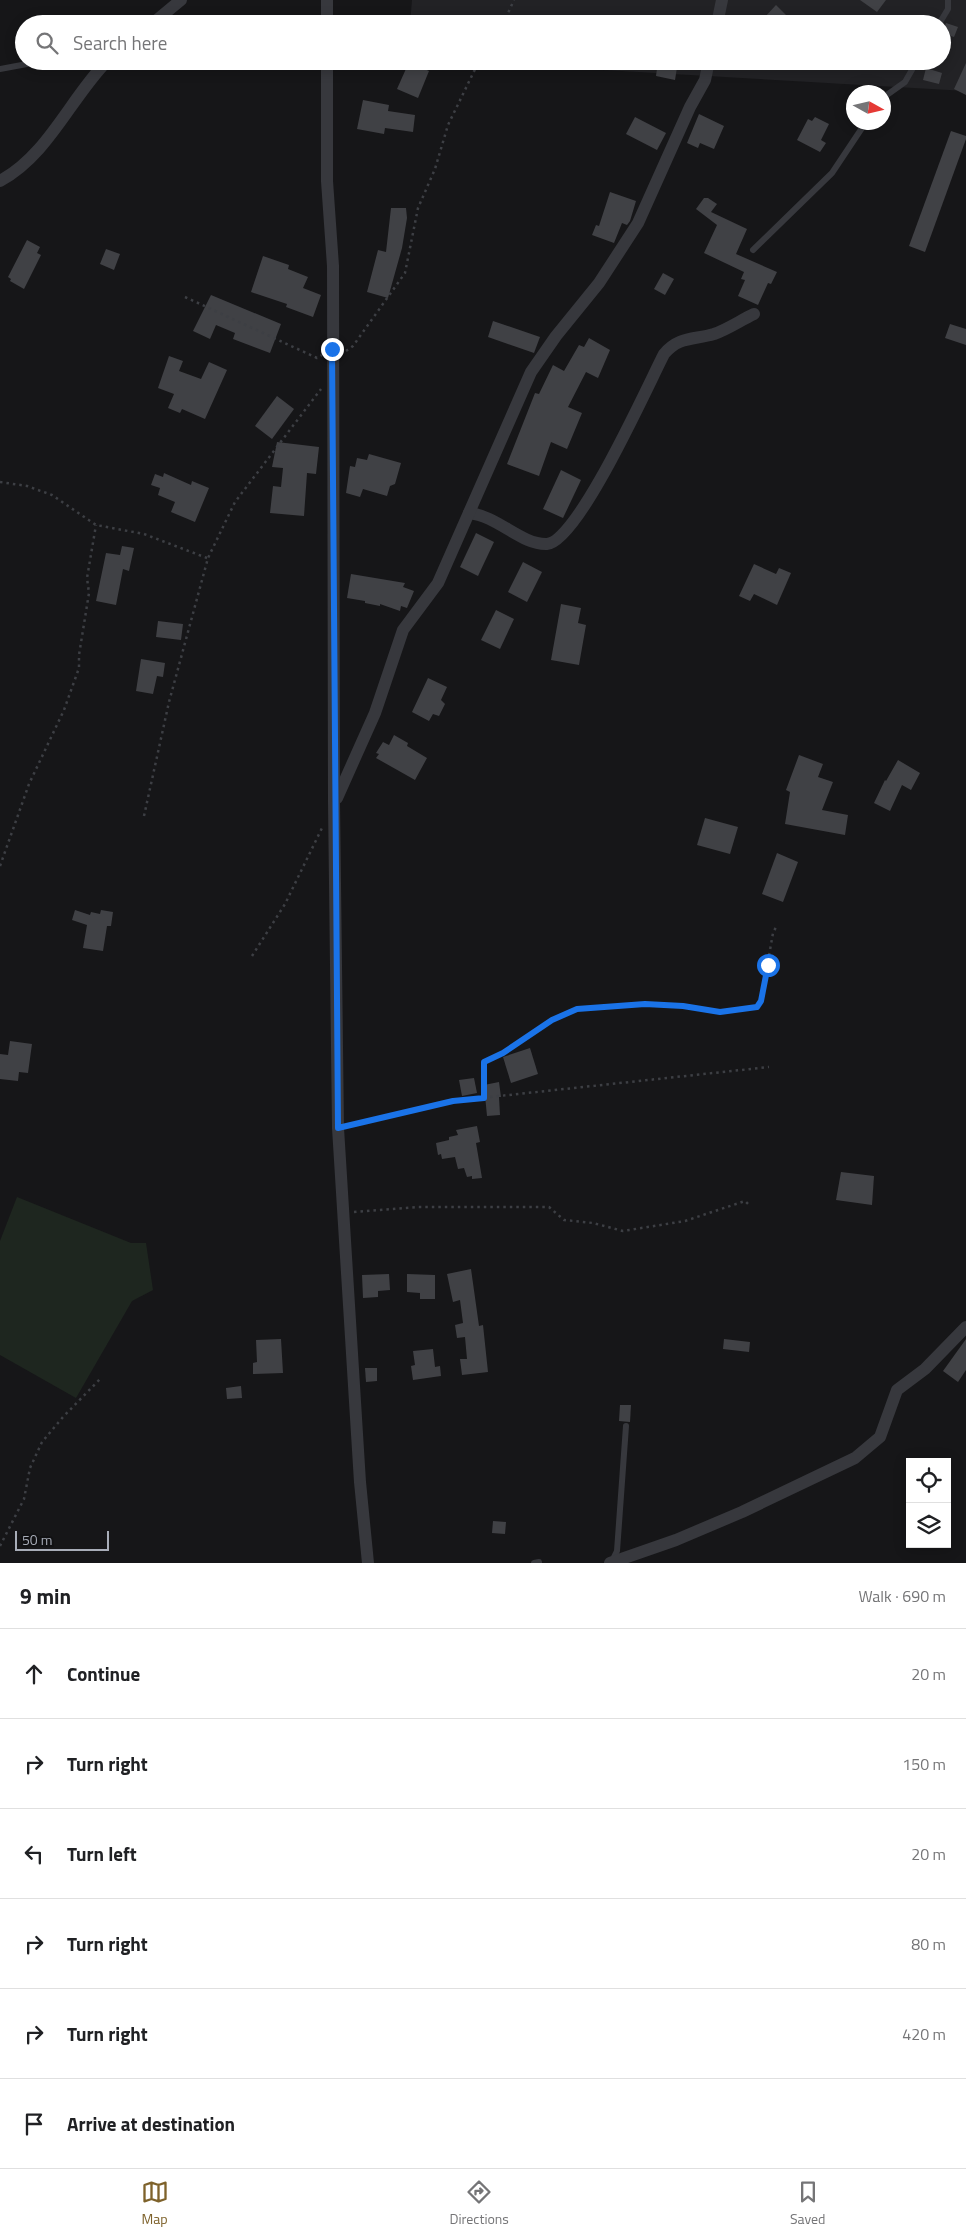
<!DOCTYPE html>
<html lang="en">
<head>
<meta charset="utf-8">
<style>
  body { margin:0; font-family:"Titillium Web",sans-serif; background:#f6f6f6; color:#202124 }
  .controls { position:absolute; right:15px; bottom:15px; display:grid; overflow:hidden; border-radius:0px; box-shadow:0 2px 12px #0003 }
  .controls button { width:45px; height:45px; display:grid; place-items:center; padding:0; border:0; border-bottom:1px solid #e0e0e0; background:#fff; color:#202124; font:25px sans-serif }
  .compass { position:absolute; left:846px; top:85px; width:45px; height:45px; border-radius:50%; background:#fff; box-shadow:0 2px 12px #0003; rotate:98deg }
  .scale { position:absolute; left:15px; bottom:12px; width:94px; box-sizing:border-box; padding-left:5px; border:2px solid #a8adb8; border-top:0; font-size:14px; line-height:18px; white-space:nowrap; color:#a8adb8; -webkit-text-stroke:4px #111113; paint-order:stroke }
  .stop { position:absolute; width:15px; height:15px; margin:-11px; border:4px solid #1a73e8; border-radius:50%; background:#fff }
  .stop.end { background:#1a73e8; border-color:#fff; box-shadow:0 1px 5px #0008 }
  .list { margin:0; padding:0; list-style:none }
  h2 { display:flex; justify-content:space-between; align-items:center; height:65px; margin:0; padding:0 20px; font-size:21px }
  h2 small { font-size:16px; font-weight:400; color:#757577 }
  .list li { display:grid; grid-template-columns:32px 1fr auto; gap:15px; align-items:center; box-sizing:border-box; height:90px; padding:0 20px; border-top:1px solid #e0e0e0 }
  .list b { display:block; font-size:19px; white-space:nowrap }
  .list em { font-size:16px; font-style:normal; color:#757577 }
  .icon { flex:none; width:28px; height:28px; fill:none; stroke:currentColor; stroke-width:2; stroke-linecap:round; stroke-linejoin:round }
  .map { position:relative; flex:none; width:966px; height:1563px; overflow:hidden }
  .search { position:absolute; background:#fff; box-shadow:0 2px 12px #0003; left:15px; right:15px; top:15px; height:55px; display:flex; align-items:center; gap:12px; box-sizing:border-box; padding:0 18px; border-radius:28px; color:#757577; font-size:19px }
  .sheet { height:605px; background:#fff }
  nav { display:flex; justify-content:space-around; align-items:center; box-sizing:border-box; height:70px; border-top:1px solid #e0e0e0; background:#fff; font-size:14px; color:#757577 }
  nav a { display:grid; justify-items:center; gap:2px }
  nav .on { color:#7e622b }
  .map>svg:first-child { display:block }
  .built { fill:#222225 }
  .green { fill:#1e261f }
  .building { fill:#404145 }
  .lines { fill:none; stroke-linecap:round; stroke-linejoin:round }
  .path { stroke:#3d3f44; stroke-width:2.5; stroke-dasharray:2.5 4; stroke-linecap:butt }
  .service { stroke:#37383d; stroke-width:6 }
  .minor { stroke:#37383d; stroke-width:12 }
  .route { stroke:#1a73e8; stroke-width:6 }
</style>
</head>
<body>
<div class="map">
<svg width="966" height="1563" viewBox="0 0 966 1563">
  <rect width="100%" height="100%" fill="#161618"/>
  <polygon class="built" points="412,0 966,0 966,91 446,61 942,61 942,24 410,24"/>
  <polygon class="green" points="17,1197 131,1243 146,1243 153,1290 132,1301 76,1398 0,1355 0,1241"/>
  <g class="building">
    <polygon points="860,0 886,0 877,12"/>
    <polygon points="776,5 795,24 770,24 764,18"/>
    <polygon points="946,23 958,27 954,37 942,33"/>
    <polygon points="658,61 678,61 675,80 656,76"/>
    <polygon points="409,62 429,71 418,98 397,89"/>
    <polygon points="966,63 966,95 954,89"/>
    <polygon points="926,68 942,73 939,84 923,80"/>
    <polygon points="363,100 389,105 388,111 415,115 413,132 385,128 384,134 357,129"/>
    <polygon points="699,114 724,126 714,149 700,143 698,148 687,143"/>
    <polygon points="635,117 666,133 657,150 626,134"/>
    <polygon points="815,117 829,124 821,140 826,143 820,152 797,140 808,119 812,121"/>
    <polygon points="951,131 966,136 966,139 925,252 909,246"/>
    <polygon points="610,192 636,201 630,221 627,225 622,223 614,243 592,235 596,225 599,226"/>
    <polygon points="704,198 708,198 717,204 711,212 747,229 736,254 777,272 771,284 768,283 758,305 738,296 745,280 741,279 744,272 704,253 717,225 696,209"/>
    <polygon points="391,208 406,208 407,218 402,248 388,298 367,292 378,250 386,252"/>
    <polygon points="27,240 40,247 37,253 41,255 24,289 10,281 11,279 8,277"/>
    <polygon points="106,249 120,254 114,270 100,264"/>
    <polygon points="263,256 289,265 288,269 308,277 303,288 321,295 313,317 286,307 287,304 251,292"/>
    <polygon points="663,273 674,279 665,295 654,289"/>
    <polygon points="211,295 281,324 270,353 233,339 235,333 216,325 210,339 193,331"/>
    <polygon points="493,321 540,337 534,353 488,337"/>
    <polygon points="950,324 966,329 966,345 945,338"/>
    <polygon points="589,338 610,350 598,378 586,372 568,407 582,413 567,449 551,442 539,476 507,464 535,393 539,394 553,365 564,371 579,345 584,347"/>
    <polygon points="169,356 183,361 179,371 201,379 209,362 227,370 205,419 182,409 180,413 168,408 174,394 158,388"/>
    <polygon points="277,396 294,409 272,439 255,426"/>
    <polygon points="277,442 319,447 316,474 307,473 304,516 270,513 273,486 281,487 283,468 272,467"/>
    <polygon points="369,454 401,463 395,484 390,486 387,496 363,489 360,497 346,493 350,466 355,467 357,458 367,460"/>
    <polygon points="561,470 581,480 563,518 543,509"/>
    <polygon points="164,473 191,485 192,481 209,488 195,522 171,512 175,502 158,495 160,488 151,485 155,474 163,477"/>
    <polygon points="476,533 494,542 478,576 460,567"/>
    <polygon points="122,546 134,548 129,571 123,569 116,605 96,601 106,553 120,555"/>
    <polygon points="523,562 542,572 527,602 508,592"/>
    <polygon points="754,564 776,574 779,568 791,573 777,605 754,594 750,601 739,596"/>
    <polygon points="351,574 405,583 403,587 414,591 407,608 401,606 400,611 380,604 380,606 365,603 365,601 347,598"/>
    <polygon points="561,604 581,608 578,623 586,625 579,665 551,660"/>
    <polygon points="496,610 514,619 500,649 481,640"/>
    <polygon points="158,621 183,624 181,640 156,637"/>
    <polygon points="141,659 165,663 163,677 157,676 153,694 136,691"/>
    <polygon points="428,678 447,687 441,700 445,704 439,716 433,714 429,721 412,712"/>
    <polygon points="394,735 408,743 407,746 427,758 415,780 376,758 379,754 376,753 383,742 389,745"/>
    <polygon points="799,755 823,764 818,777 833,782 822,810 848,815 845,835 785,824 790,792 786,790"/>
    <polygon points="898,760 920,773 911,790 902,785 890,811 874,803 885,780 886,781"/>
    <polygon points="705,818 738,827 730,854 697,845"/>
    <polygon points="777,853 798,862 783,902 762,894"/>
    <polygon points="75,910 90,915 91,912 100,914 101,910 113,912 111,926 107,926 103,951 83,948 87,925 72,920"/>
    <polygon points="10,1041 32,1044 28,1073 19,1072 18,1081 0,1079 0,1054 8,1055"/>
    <polygon points="530,1048 538,1074 511,1083 503,1057"/>
    <polygon points="474,1078 477,1093 462,1096 459,1080"/>
    <polygon points="499,1082 501,1097 499,1097 500,1115 487,1116 484,1085"/>
    <polygon points="477,1126 480,1142 476,1143 482,1178 472,1179 472,1176 467,1177 464,1168 458,1169 455,1157 442,1159 441,1154 438,1155 436,1143 449,1140 449,1137 458,1135 456,1130"/>
    <polygon points="841,1172 874,1176 872,1205 836,1200"/>
    <polygon points="471,1269 479,1326 483,1325 488,1372 462,1375 460,1359 467,1359 465,1337 457,1338 455,1325 463,1323 460,1300 453,1302 447,1274"/>
    <polygon points="389,1274 390,1290 378,1291 378,1297 363,1298 362,1275"/>
    <polygon points="407,1274 435,1275 435,1299 420,1299 420,1293 407,1292"/>
    <polygon points="281,1339 283,1373 253,1374 253,1363 257,1362 256,1340"/>
    <polygon points="724,1339 750,1342 749,1352 723,1349"/>
    <polygon points="966,1339 966,1370 958,1382 943,1371"/>
    <polygon points="433,1349 435,1367 440,1366 441,1376 413,1380 411,1366 415,1365 413,1351"/>
    <polygon points="365,1368 377,1368 377,1381 366,1382"/>
    <polygon points="241,1386 242,1398 227,1399 226,1388"/>
    <polygon points="620,1405 631,1405 630,1422 619,1421"/>
    <polygon points="493,1521 506,1522 505,1534 492,1533"/>
  </g>
  <g class="lines">
    <g class="path">
      <polyline points="503,24 514,0"/>
      <polyline points="185,297 302,351 317,358 322,355"/>
      <polyline points="346,351 353,346 405,273 418,208 435,169 448,125 479,61"/>
      <polyline points="0,482 27,486 52,495 96,525 144,534 207,558"/>
      <polyline points="144,816 169,702 208,558 235,502 321,389"/>
      <polyline points="0,866 29,784 64,710 79,668 79,655 89,593 87,578 96,525"/>
      <polyline points="252,956 285,904 322,828"/>
      <polyline points="484,1097 484,1062 503,1053 552,1020 577,1009 645,1004 683,1006 720,1012 757,1007 761,1001 773,933 777,925"/>
      <polyline points="350,1125 453,1101 769,1067"/>
      <polyline points="354,1212 418,1207 549,1207 564,1220 593,1223 623,1231 685,1221 745,1201 750,1206"/>
      <polyline points="0,1546 24,1499 30,1468 42,1442 63,1417 101,1378"/>
    </g>
    <g class="service">
      <polyline points="939,24 948,9 948,0"/>
      <polyline points="0,69 43,61"/>
      <polyline points="884,97 905,82 917,61"/>
      <polyline points="753,250 832,173 866,122"/>
      <polyline points="612,1561 617,1551 626,1426"/>
      <polyline points="534,1563 539,1562"/>
    </g>
    <g class="minor">
      <polyline points="327,0 327,24"/>
      <polyline points="152,24 181,0"/>
      <polyline points="717,24 722,0"/>
      <polyline points="327,61 327,181 333,266 334,802 338,1128 360,1482 368,1563"/>
      <path d="M0,181C48,155 70,99 107,61"/>
      <path d="M469,513C498,516 521,545 547,544C578,542 648,385 664,354C679,336 694,340 714,334C728,329 741,320 754,314"/>
      <polyline points="337,798 375,713 403,630 438,583 531,372 556,336 599,283 638,223 690,107 705,80 709,61"/>
      <polyline points="610,1563 676,1540 742,1512 855,1458 880,1437 897,1390 925,1369 966,1327"/>
    </g>
  </g>
  <g class="lines">
    <polyline class="route" points="332,349 338,1128 453,1101 484,1098 484,1062 503,1053 552,1020 577,1009 645,1004 683,1006 720,1012 757,1007 761,1001 768,965"/>
  </g>
</svg>
<div class="controls">
<button><svg class="icon" aria-label="locate" viewBox="0 0 24 24"><circle cx="12" cy="12" r="6"/><path d="M12 2v4M12 18v4M2 12h4M18 12h4"/></svg></button>
<button><svg class="icon" aria-label="layers" viewBox="0 0 24 24"><path d="M12 4l9 5-9 5-9-5zM3 14l9 5 9-5"/></svg></button>
</div>
<svg class="compass" viewBox="-18 -18 36 36"><path d="M0-13l5 13h-10z" fill="#e53935"/><path d="M0 13l5-13h-10z" fill="#757577"/></svg>
<div class="scale">50 m</div>
<div class="stop" style="left:768px;top:965px"></div>
<div class="stop end" style="left:332px;top:349px"></div>
<div class="search"><svg class="icon" aria-label="search" viewBox="0 0 24 24"><circle cx="10" cy="10" r="6"/><path d="M15 15l6 6"/></svg>Search here</div>
</div>
<section class="sheet">
<h2>9 min<small>Walk · 690 m</small></h2>
<ul class="list">
<li><svg class="icon" aria-label="ahead" viewBox="0 0 24 24"><path d="M12 20V5M6 11l6-6 6 6"/></svg><div><b>Continue</b></div><em>20 m</em></li>
<li><svg class="icon" aria-label="right" viewBox="0 0 24 24"><path d="M7 20v-9h11M14 6l5 5-5 5"/></svg><div><b>Turn right</b></div><em>150 m</em></li>
<li><svg class="icon" aria-label="left" viewBox="0 0 24 24"><path d="M17 20v-9H6M10 6l-5 5 5 5"/></svg><div><b>Turn left</b></div><em>20 m</em></li>
<li><svg class="icon" aria-label="right" viewBox="0 0 24 24"><path d="M7 20v-9h11M14 6l5 5-5 5"/></svg><div><b>Turn right</b></div><em>80 m</em></li>
<li><svg class="icon" aria-label="right" viewBox="0 0 24 24"><path d="M7 20v-9h11M14 6l5 5-5 5"/></svg><div><b>Turn right</b></div><em>420 m</em></li>
<li><svg class="icon" aria-label="arrive" viewBox="0 0 24 24"><path d="M6 21V4h12l-3 4 3 4H6"/></svg><div><b>Arrive at destination</b></div></li>
</ul>
</section>
<nav>
<a class="on"><svg class="icon" aria-label="map" viewBox="0 0 24 24"><path d="M3 6l6-2 6 2 6-2v14l-6 2-6-2-6 2zM9 4v14M15 6v14"/></svg>Map</a>
<a><svg class="icon" aria-label="directions" viewBox="0 0 24 24"><path d="M12 3l9 9-9 9-9-9zM9 14v-3h6M13 9l2 2-2 2"/></svg>Directions</a>
<a><svg class="icon" aria-label="saved" viewBox="0 0 24 24"><path d="M7 4h10v16l-5-4-5 4z"/></svg>Saved</a>
</nav>
</body>
</html>
